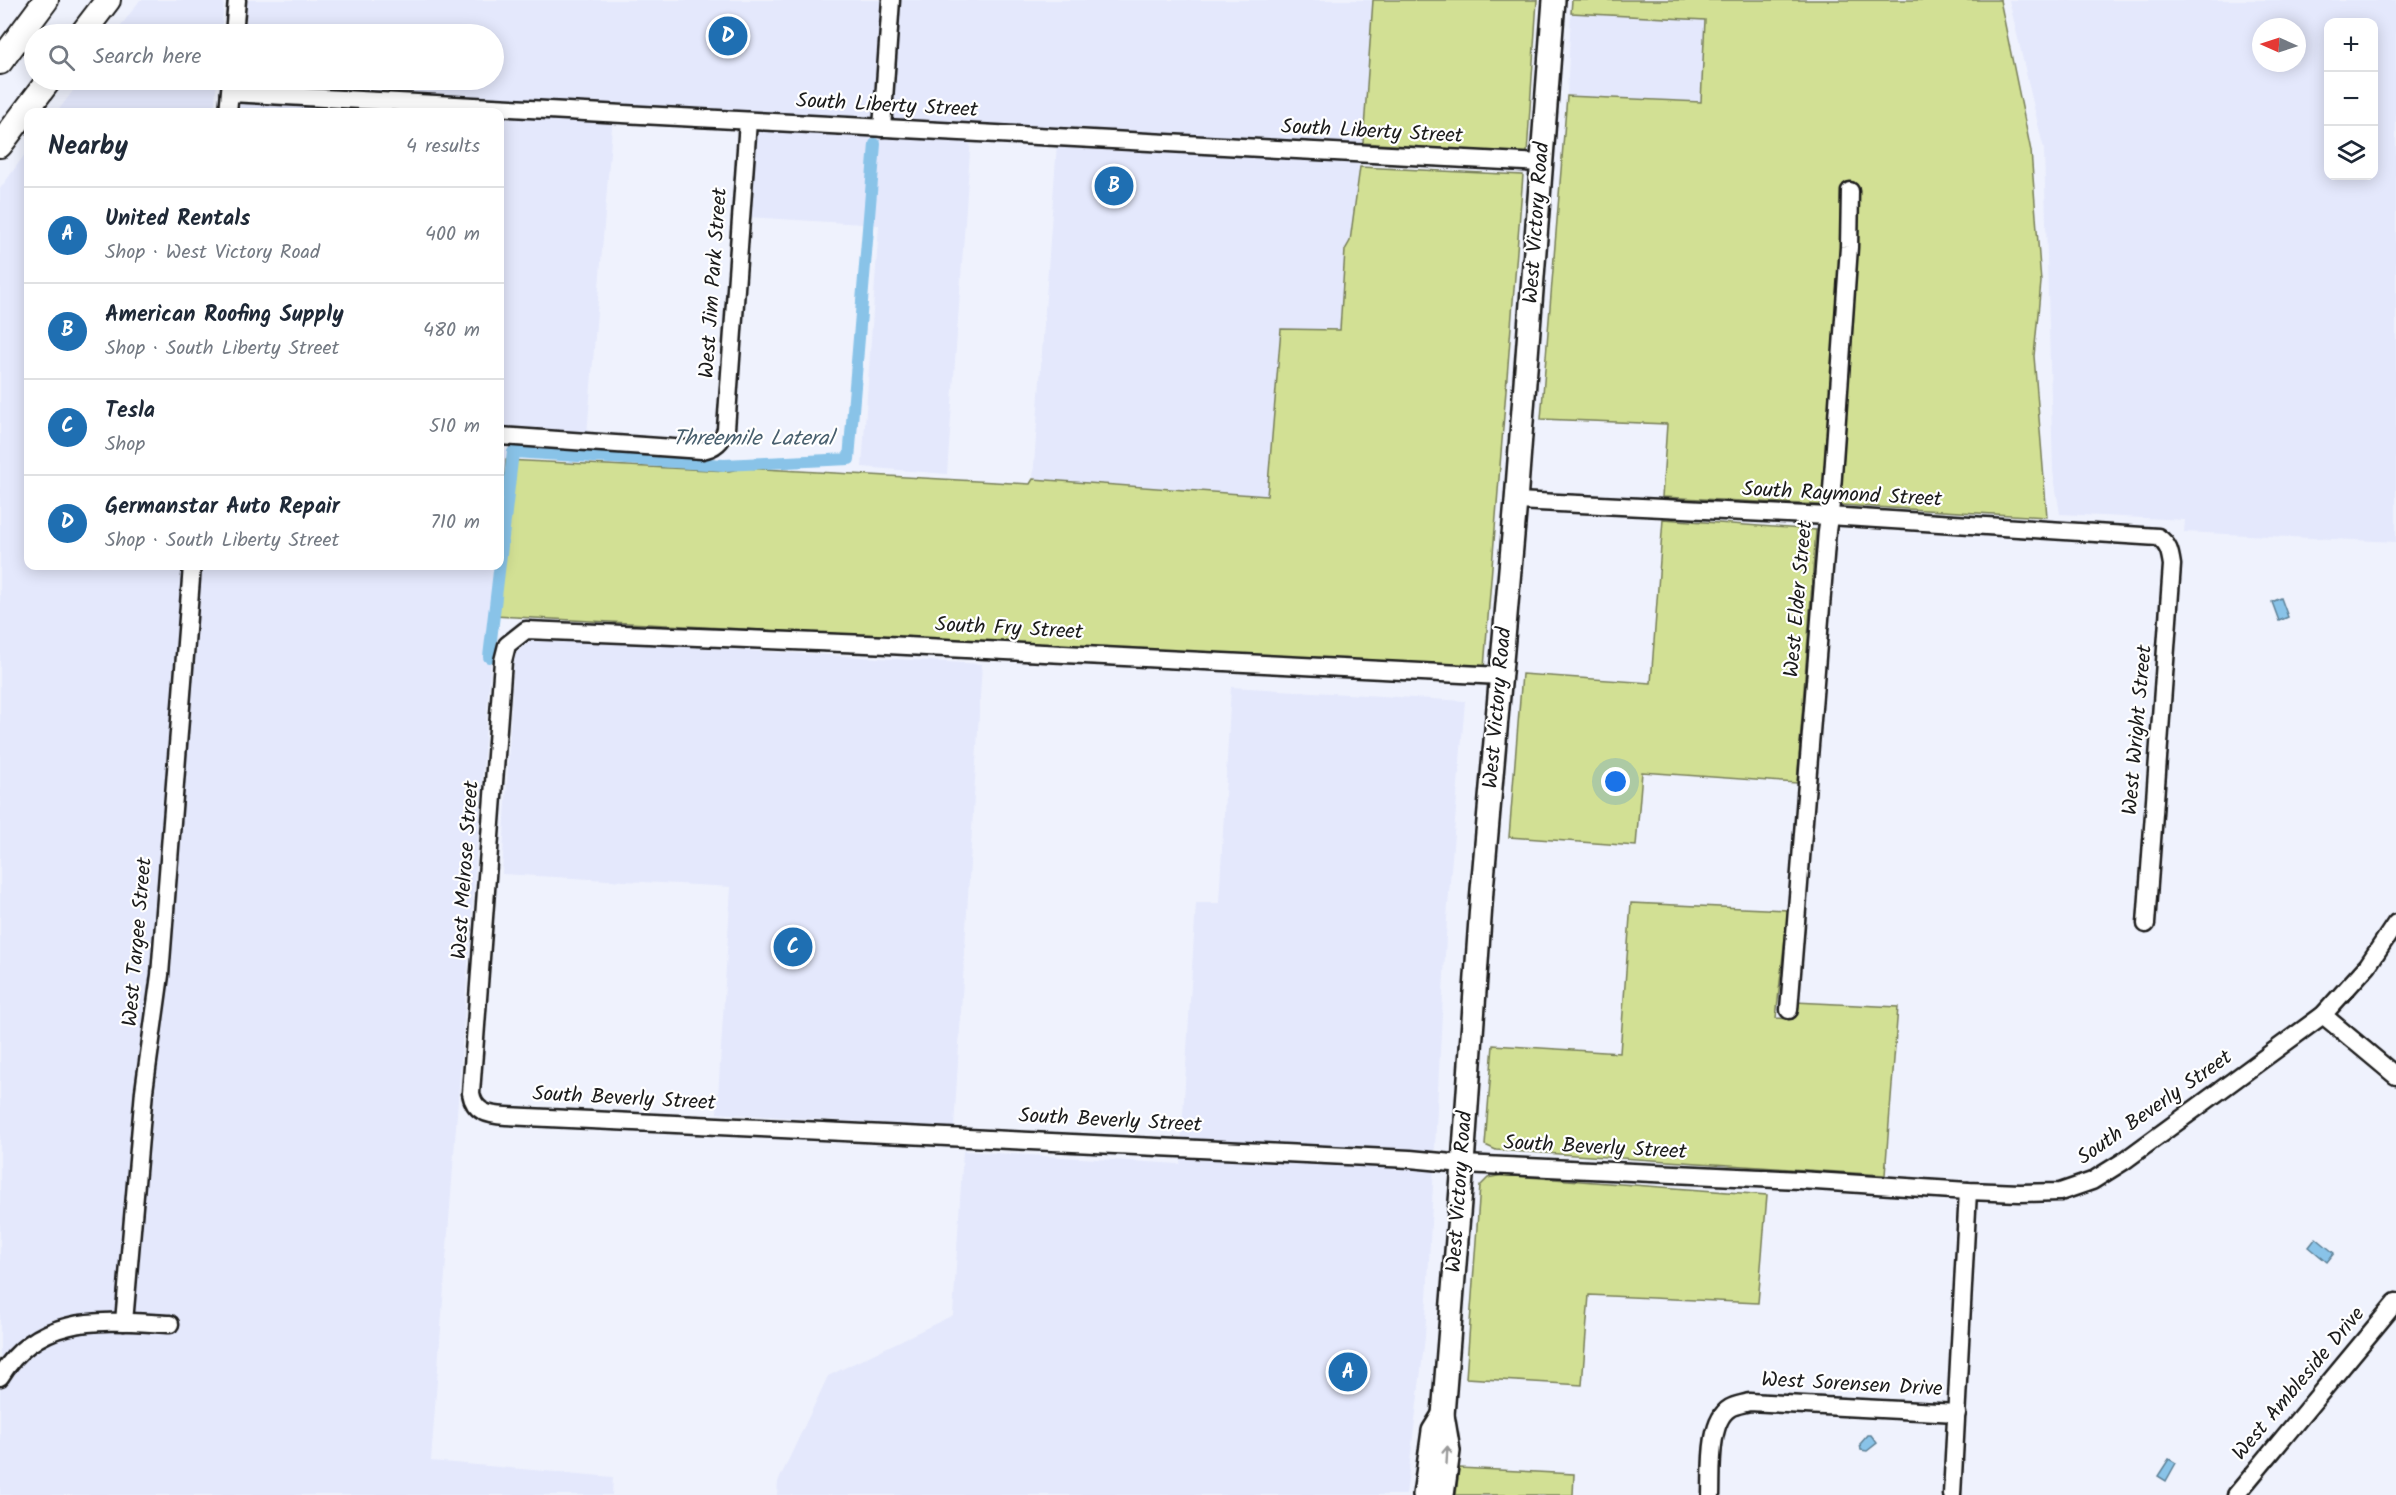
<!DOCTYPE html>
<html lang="en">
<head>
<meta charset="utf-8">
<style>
  body { margin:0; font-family:Kalam,sans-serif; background:#f6f6f7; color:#1f2937 }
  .controls { position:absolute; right:18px; top:18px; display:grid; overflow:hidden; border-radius:12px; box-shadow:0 3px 15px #0003 }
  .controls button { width:54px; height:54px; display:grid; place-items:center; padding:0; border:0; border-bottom:2px solid #e0e1e3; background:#fff; color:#1f2937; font:30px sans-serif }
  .compass { position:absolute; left:2252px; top:18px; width:54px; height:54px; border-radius:50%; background:#fff; box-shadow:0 3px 15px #0003; rotate:273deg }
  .you { position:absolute; left:1616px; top:782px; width:21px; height:21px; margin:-15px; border:4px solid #fff; border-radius:50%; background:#1a73e8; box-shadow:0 0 0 9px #1a73e833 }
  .badge { display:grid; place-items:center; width:39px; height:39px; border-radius:50%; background:#1f6fb2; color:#fff; font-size:20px; font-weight:700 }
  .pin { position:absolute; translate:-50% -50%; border:3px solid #fff; box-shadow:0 2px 6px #0006 }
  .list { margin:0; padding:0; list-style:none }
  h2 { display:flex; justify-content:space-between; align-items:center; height:78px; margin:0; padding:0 24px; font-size:26px }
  h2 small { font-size:20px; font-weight:400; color:#747a83 }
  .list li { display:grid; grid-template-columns:39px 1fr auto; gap:18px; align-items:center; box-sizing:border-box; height:96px; padding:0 24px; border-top:2px solid #e0e1e3 }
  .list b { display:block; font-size:22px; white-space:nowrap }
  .list p { margin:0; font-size:20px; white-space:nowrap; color:#747a83 }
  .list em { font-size:20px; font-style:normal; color:#747a83 }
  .icon { flex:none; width:33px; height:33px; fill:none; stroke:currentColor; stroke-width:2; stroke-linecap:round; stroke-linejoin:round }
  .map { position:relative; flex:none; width:2396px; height:1495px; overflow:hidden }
  .search { position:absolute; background:#fff; box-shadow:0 3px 15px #0003; left:24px; top:24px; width:480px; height:66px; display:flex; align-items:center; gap:15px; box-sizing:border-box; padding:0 21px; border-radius:33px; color:#747a83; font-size:22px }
  .panel { position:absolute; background:#fff; box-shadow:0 3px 15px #0003; left:24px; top:108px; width:480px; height:462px; border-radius:12px }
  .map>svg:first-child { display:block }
  .built { fill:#e4e8fc; fill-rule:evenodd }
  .green { fill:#d2e094; stroke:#777e58; stroke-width:1.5 }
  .water { fill:#89c3e8; stroke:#5d8096; stroke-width:1.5 }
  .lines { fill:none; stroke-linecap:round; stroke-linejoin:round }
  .canal { stroke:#89c3e8; stroke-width:12 }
  .minor-casing { stroke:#1c1c1c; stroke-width:21 }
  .major-casing { stroke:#1c1c1c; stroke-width:26 }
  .highway-casing { stroke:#1c1c1c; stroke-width:28 }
  .minor { stroke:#fff; stroke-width:16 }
  .major { stroke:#fff; stroke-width:21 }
  .highway { stroke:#fff; stroke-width:24 }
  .oneway { stroke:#999 }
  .labels { text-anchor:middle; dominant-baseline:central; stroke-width:4.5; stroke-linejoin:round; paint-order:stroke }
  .street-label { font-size:21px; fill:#1c1c1c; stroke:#fff }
  .water-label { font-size:22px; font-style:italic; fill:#485f6e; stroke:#fff }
</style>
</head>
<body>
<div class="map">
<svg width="2396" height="1495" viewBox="0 0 2396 1495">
  <rect width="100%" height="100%" fill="#eff2fd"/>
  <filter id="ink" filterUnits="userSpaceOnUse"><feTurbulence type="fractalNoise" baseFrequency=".0167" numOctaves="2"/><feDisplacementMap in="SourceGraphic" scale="12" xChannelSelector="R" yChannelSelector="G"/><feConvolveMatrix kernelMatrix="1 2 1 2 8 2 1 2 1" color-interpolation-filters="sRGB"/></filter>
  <g filter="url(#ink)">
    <g class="built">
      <polygon points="140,0 224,0 221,34 115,34"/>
      <polygon points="247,0 1373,0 1363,143 1350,241 1345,250 1340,330 1281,329 1268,496 1033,479 1058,129 972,123 947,474 862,467 879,225 747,217 752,112 614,103 587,435 500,429 500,112 239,112 241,80 494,80 494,34 245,34"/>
      <path d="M2009,0H2396V542L2184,532L2185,520L2060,514L2053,471L2044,150ZM2328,22H2374V176H2328ZM2261,27H2297V63H2261Z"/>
      <polygon points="1571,13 1705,20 1701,103 1567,96"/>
      <polygon points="81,80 217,80 214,112 57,112"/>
      <polygon points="28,150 28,566 498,566 431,1461 613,1477 612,1495 0,1495 0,189"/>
      <polygon points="500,451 507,451 500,547"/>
      <polygon points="533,638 982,664 954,1128 717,1113 731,887 502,874 514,654"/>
      <polygon points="1231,687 1465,701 1447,918 1425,1337 1406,1495 777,1495 778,1482 828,1376 953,1315 963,1151 1180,1164 1196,903 1219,903"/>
    </g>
    <g class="green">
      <polygon points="1373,0 1537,0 1527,154 1363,143"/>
      <polygon points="1572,0 2000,0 2031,151 2041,282 2034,356 2047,517 1840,505 1854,305 1857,186 1844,187 1823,505 1662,497 1667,424 1541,419 1567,96 1701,102 1705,20 1571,13"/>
      <polygon points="1360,167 1523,175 1484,668 494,616 506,460 729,471 745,468 1030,484 1033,479 1267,496 1281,329 1340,330 1345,250 1350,241"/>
      <polygon points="1663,519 1816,530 1797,783 1642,772 1636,846 1509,837 1522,674 1651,683"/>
      <polygon points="1631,903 1788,910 1776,1018 1793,1019 1795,1002 1898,1007 1885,1175 1496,1150 1485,1145 1493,1045 1620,1053"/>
      <polygon points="1502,1175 1767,1195 1758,1303 1589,1295 1582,1385 1466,1378 1480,1186 1488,1178"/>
      <polygon points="1459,1468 1574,1474 1573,1495 1456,1495"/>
    </g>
    <g class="water">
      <polygon points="2281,598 2288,617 2279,621 2272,602"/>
      <polygon points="2316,1238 2334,1253 2327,1262 2309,1247"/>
      <polygon points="1868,1435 1871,1435 1877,1443 1867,1451 1861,1450 1860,1444"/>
      <polygon points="2169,1459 2176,1463 2166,1481 2158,1476"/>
    </g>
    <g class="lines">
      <polyline class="canal" points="489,657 513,452 724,465 849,459 875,144"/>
      <defs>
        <g id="minor">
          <polyline points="234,34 237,0"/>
          <polyline points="230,93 1541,163"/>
          <polyline points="228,112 231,80"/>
          <polyline points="882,128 891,0"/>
          <path d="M500,436L702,450C715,448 722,442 726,429L748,121"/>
          <path d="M1516,501L1829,516L2158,537C2169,545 2170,552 2172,565L2146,924"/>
          <path d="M1501,676L867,644L526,630L507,645L503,661L471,1093C474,1112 488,1115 506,1116L1410,1159L1463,1164L1800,1180L1968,1191L2020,1193L2060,1192L2092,1181L2124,1161L2323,1015L2368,965L2396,923"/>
          <polyline points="1789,1010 1827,531 1831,504 1849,247 1850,191"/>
          <polyline points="2323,1015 2396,1076"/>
          <polyline points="124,1322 144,1091 160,975 192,566"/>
          <path d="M0,1377C39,1312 104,1321 170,1324"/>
          <path d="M1711,1495C1712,1472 1708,1421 1730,1408C1735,1405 1743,1404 1749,1402L1957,1413"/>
          <polyline points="1952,1495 1968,1191"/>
          <polyline points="2236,1495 2396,1302"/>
        </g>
        <g id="major">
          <polyline points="1424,1495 1433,1431 1443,1415"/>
          <polyline points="1443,1495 1449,1451 1443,1415 1463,1164 1482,890 1516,501 1554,0"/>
        </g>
        <g id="highway">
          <polyline points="82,34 108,0"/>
          <polyline points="0,62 46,0"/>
          <polyline points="0,145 49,80"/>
        </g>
      </defs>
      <use href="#minor" class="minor-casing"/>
      <use href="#major" class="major-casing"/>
      <use href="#highway" class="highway-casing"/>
      <use href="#minor" class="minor"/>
      <use href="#major" class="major"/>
      <use href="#highway" class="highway"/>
    </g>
    <defs><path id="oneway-shaft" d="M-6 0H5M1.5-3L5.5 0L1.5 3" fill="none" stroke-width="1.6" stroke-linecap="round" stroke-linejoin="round" transform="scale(1.5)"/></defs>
    <use class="oneway" href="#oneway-shaft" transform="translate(1447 1455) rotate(-87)"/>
  </g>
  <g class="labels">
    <g class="street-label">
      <text transform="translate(887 106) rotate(3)">South Liberty Street</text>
      <text transform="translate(1372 132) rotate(3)">South Liberty Street</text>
      <text transform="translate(1537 223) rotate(-86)">West Victory Road</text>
      <text transform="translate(714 283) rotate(-86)">West Jim Park Street</text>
      <text transform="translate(1842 495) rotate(3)">South Raymond Street</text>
      <text transform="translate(1799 599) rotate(-85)">West Elder Street</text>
      <text transform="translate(1009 629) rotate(3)">South Fry Street</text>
      <text transform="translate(1498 708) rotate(-85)">West Victory Road</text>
      <text transform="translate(2138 730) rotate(-85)">West Wright Street</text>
      <text transform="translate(466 870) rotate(-86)">West Melrose Street</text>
      <text transform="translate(138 942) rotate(-85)">West Targee Street</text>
      <text transform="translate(624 1099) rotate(3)">South Beverly Street</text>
      <text transform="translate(2155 1108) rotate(-35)">South Beverly Street</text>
      <text transform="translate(1110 1121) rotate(3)">South Beverly Street</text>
      <text transform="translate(1595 1148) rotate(3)">South Beverly Street</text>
      <text transform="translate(1460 1192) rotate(-86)">West Victory Road</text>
      <text transform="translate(2299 1384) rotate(-50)">West Ambleside Drive</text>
      <text transform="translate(1852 1385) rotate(3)">West Sorensen Drive</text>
    </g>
    <g class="water-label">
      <text x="753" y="439">Threemile Lateral</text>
    </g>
  </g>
</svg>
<div class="controls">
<button>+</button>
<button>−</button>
<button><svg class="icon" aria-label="layers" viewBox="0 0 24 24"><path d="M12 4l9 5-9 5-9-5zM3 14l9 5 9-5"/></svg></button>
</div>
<svg class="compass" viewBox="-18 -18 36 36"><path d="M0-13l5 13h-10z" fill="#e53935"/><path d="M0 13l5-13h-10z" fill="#747a83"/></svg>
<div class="you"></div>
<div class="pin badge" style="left:1348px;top:1372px">A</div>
<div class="pin badge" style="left:1114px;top:186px">B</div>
<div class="pin badge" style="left:793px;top:947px">C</div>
<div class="pin badge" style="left:728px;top:36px">D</div>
<div class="search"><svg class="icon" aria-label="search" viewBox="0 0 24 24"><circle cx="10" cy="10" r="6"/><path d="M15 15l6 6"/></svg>Search here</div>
<section class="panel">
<h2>Nearby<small>4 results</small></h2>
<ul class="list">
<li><span class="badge">A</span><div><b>United Rentals</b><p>Shop · West Victory Road</p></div><em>400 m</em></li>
<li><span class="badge">B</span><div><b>American Roofing Supply</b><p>Shop · South Liberty Street</p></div><em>480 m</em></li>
<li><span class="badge">C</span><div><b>Tesla</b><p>Shop</p></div><em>510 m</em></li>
<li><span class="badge">D</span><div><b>Germanstar Auto Repair</b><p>Shop · South Liberty Street</p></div><em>710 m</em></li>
</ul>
</section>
</div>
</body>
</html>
